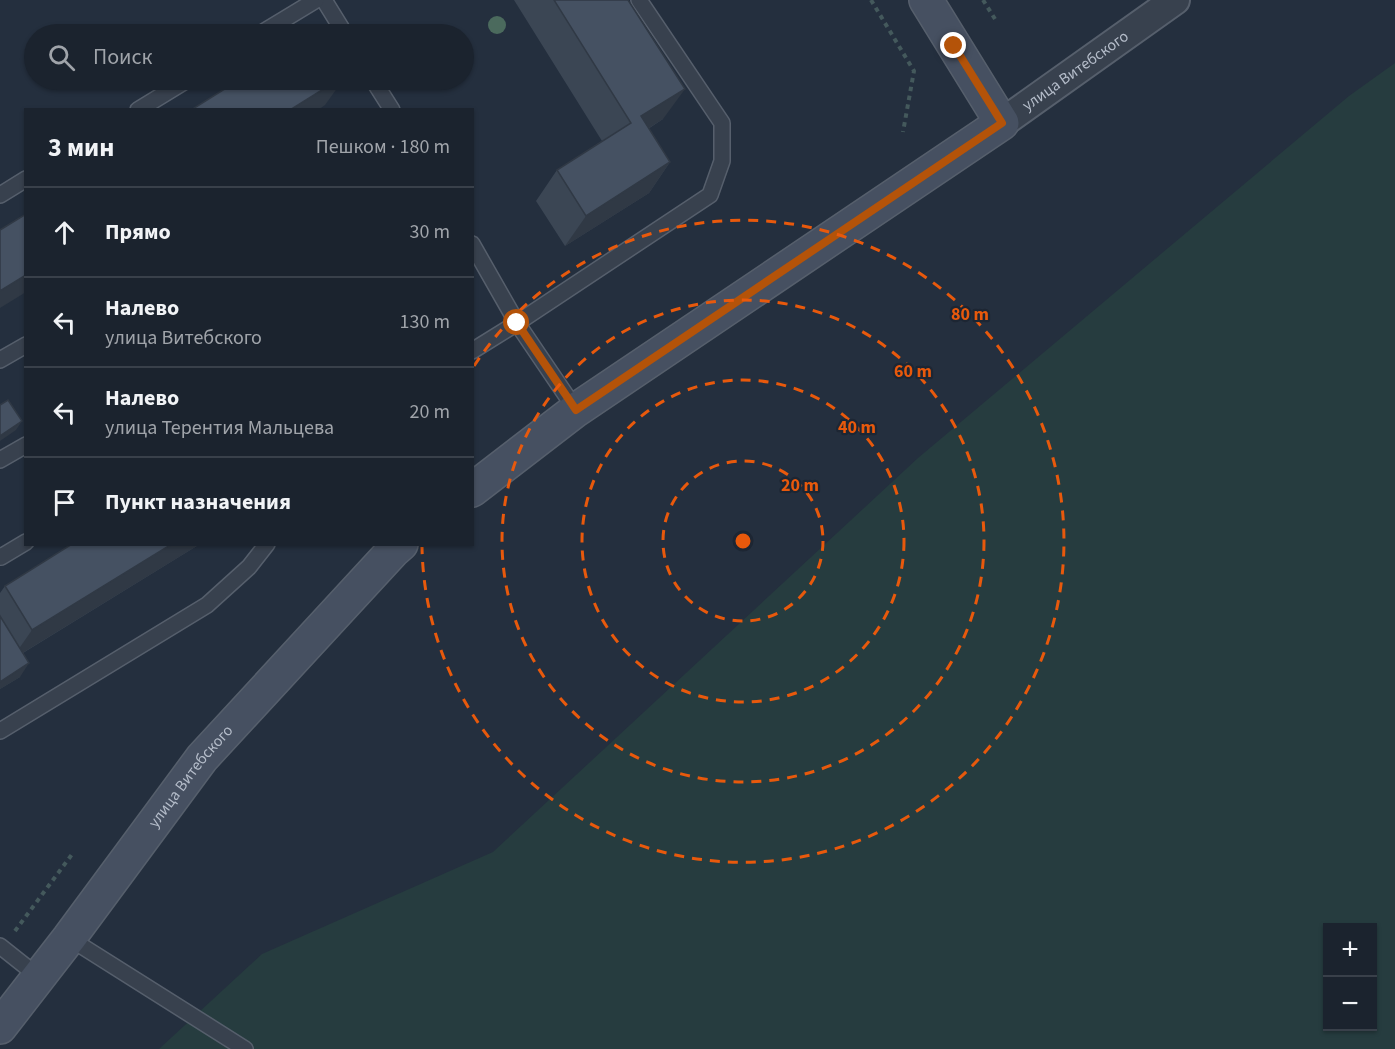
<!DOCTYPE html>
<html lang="ru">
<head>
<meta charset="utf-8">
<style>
  body { margin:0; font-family:"Source Sans 3",sans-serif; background:#242b36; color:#f1f3f6 }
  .controls { position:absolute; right:18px; bottom:18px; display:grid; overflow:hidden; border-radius:0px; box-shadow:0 2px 4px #0004 }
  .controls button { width:54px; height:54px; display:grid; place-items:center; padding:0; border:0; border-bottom:2px solid #39404a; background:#1b232e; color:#f1f3f6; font:30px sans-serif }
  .stop { position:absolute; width:18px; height:18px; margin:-14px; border:4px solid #b45309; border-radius:50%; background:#fff }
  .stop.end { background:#b45309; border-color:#fff; box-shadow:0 2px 6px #0008 }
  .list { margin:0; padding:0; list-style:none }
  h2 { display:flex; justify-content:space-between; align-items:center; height:78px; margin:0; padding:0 24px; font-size:26px }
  h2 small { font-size:20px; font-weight:400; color:#a0a4aa }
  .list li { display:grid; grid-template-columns:39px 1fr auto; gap:18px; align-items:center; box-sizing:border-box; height:90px; padding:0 24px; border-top:2px solid #39404a }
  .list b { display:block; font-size:22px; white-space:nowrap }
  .list p { margin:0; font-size:20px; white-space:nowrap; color:#a0a4aa }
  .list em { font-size:20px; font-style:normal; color:#a0a4aa }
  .icon { flex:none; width:33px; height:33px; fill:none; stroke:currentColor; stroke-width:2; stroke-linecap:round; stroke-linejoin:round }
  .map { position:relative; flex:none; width:1395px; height:1049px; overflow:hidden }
  .search { position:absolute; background:#1b232e; box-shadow:0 2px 4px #0004; left:24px; top:24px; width:450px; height:66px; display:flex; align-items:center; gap:15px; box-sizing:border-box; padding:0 21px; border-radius:33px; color:#a0a4aa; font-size:22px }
  .panel { position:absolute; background:#1b232e; box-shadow:0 2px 4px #0004; left:24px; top:108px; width:450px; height:438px; border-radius:0px }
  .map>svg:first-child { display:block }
  .green { fill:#263c3f; fill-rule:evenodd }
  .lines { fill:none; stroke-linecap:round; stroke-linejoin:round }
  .lane-casing { stroke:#565f6c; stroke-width:18 }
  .street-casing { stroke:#565f6c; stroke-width:32 }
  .secondary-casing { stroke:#565f6c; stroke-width:36 }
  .path { stroke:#44595c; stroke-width:4; stroke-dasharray:4.5 4.5; stroke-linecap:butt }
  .lane { stroke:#38414e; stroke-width:15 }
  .street { stroke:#38414e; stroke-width:28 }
  .secondary { stroke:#465061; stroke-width:33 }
  .tree { fill:#4b6a5d }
  .wall { fill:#3b4654 }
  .shaded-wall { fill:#303945 }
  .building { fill:#455162; stroke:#303945; stroke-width:1.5 }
  .route { stroke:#b45309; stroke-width:8 }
  .ring { fill:none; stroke:#e8590c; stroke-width:3; stroke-dasharray:10 8 }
  .labels { text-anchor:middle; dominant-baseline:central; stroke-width:4.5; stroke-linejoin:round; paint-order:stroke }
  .street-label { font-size:16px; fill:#b4bcc9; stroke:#1d2633 }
  .centre { fill:#e8590c; stroke:#1d2633; stroke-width:3 }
  .ring-label { font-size:18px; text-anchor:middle; font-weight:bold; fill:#e8590c; stroke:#1d2633; stroke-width:4.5; stroke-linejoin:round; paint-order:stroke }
</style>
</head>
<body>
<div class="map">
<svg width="1395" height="1049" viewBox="0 0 1395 1049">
  <rect width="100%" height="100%" fill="#242f3e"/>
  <path class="green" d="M1395,63V1049H159L262,954L493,852L918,458L1349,96ZM1328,928H1372V1026H1328Z"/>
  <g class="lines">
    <defs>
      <g id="lane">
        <polyline points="324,0 345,34"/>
        <polyline points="260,34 316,0"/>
        <polyline points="373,80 392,110"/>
        <polyline points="138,110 187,80"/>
        <polyline points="0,195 26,179"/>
        <polyline points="472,244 517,323 710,195 722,161 722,123 639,0"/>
        <polyline points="472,351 517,323 576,410"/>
        <polyline points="0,360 26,345"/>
        <polyline points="0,460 26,445"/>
        <polyline points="0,556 1,557 26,542"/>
        <polyline points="0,731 207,605 249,567 267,544"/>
        <polyline points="69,938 245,1049"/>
        <polyline points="0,946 39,977"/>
      </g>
      <g id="street">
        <path id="s1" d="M1002,123L1175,0"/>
      </g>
      <g id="secondary">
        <polyline points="472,490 576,410 1002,123 926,0"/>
        <path id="s2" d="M0,1027L69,938L202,758L393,551L401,544"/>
      </g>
    </defs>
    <use href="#lane" class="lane-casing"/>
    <use href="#street" class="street-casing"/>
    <use href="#secondary" class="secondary-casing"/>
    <g class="path">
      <polyline points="871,0 914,71 903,132"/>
      <polyline points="983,0 995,19"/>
      <polyline points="15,931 73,853"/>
    </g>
    <use href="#lane" class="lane"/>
    <use href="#street" class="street"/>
    <use href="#secondary" class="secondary"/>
  </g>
  <circle class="tree" cx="497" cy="25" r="9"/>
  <g class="wall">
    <polygon points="514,0 628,0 663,119 648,129 670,162 649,193 565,246 536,201 557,170 602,141"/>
    <polygon points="72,544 200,544 23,653 20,677 0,689 0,593 5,586"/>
  </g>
  <g class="shaded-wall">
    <polygon points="338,80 343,80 325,105 318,110 290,110"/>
    <polygon points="685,89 663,119 619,147 641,116"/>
    <polygon points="670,162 649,193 565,246 586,216"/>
    <polygon points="26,275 26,292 0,308 0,291"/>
    <polygon points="22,421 16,430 0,441 0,436"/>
    <polygon points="172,544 200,544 11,660 32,630"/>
    <polygon points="29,663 20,677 0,689 0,682"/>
  </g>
  <g class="building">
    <polygon points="554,0 628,0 685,89 641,116 670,162 586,216 557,170 631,123"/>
    <polygon points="318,30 321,34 311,34"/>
    <polygon points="239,80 338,80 290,110 191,110"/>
    <polygon points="26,214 26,275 0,291 0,230"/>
    <polygon points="8,400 22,421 0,436 0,405"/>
    <polygon points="72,544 172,544 32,630 5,586"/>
    <polygon points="0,616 29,663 0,682"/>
  </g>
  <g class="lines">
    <polyline class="route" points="517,323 576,410 1002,123 954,46"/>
  </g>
  <g class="ring">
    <circle cx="743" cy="541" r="80"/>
    <circle cx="743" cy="541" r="161"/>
    <circle cx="743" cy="541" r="241"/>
    <path d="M474 366A321 321 0 1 1 422 547"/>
  </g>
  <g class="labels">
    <g class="street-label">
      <text stroke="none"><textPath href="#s1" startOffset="90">улица Витебского</textPath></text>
      <text stroke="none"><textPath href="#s2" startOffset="315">улица Витебского</textPath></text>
    </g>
  </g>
  <circle cx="743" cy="541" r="9" class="centre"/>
  <g class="ring-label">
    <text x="970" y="320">80 m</text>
    <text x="913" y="377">60 m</text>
    <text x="857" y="433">40 m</text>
    <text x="800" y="491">20 m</text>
  </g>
</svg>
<div class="controls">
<button>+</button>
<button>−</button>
</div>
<div class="stop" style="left:517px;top:323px"></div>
<div class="stop end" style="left:954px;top:46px"></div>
<div class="search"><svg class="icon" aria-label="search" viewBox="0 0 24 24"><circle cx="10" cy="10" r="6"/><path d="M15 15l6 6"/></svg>Поиск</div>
<section class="panel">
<h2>3 мин<small>Пешком · 180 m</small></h2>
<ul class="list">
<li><svg class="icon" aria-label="ahead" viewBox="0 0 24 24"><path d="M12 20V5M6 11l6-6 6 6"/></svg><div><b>Прямо</b></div><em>30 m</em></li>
<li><svg class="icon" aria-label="left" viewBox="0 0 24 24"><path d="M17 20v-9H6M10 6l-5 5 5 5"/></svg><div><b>Налево</b><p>улица Витебского</p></div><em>130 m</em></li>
<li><svg class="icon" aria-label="left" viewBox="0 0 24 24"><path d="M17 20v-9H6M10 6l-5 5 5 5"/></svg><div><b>Налево</b><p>улица Терентия Мальцева</p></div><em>20 m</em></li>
<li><svg class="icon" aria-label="arrive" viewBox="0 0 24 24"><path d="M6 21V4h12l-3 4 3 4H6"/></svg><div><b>Пункт назначения</b></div></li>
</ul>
</section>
</div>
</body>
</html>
